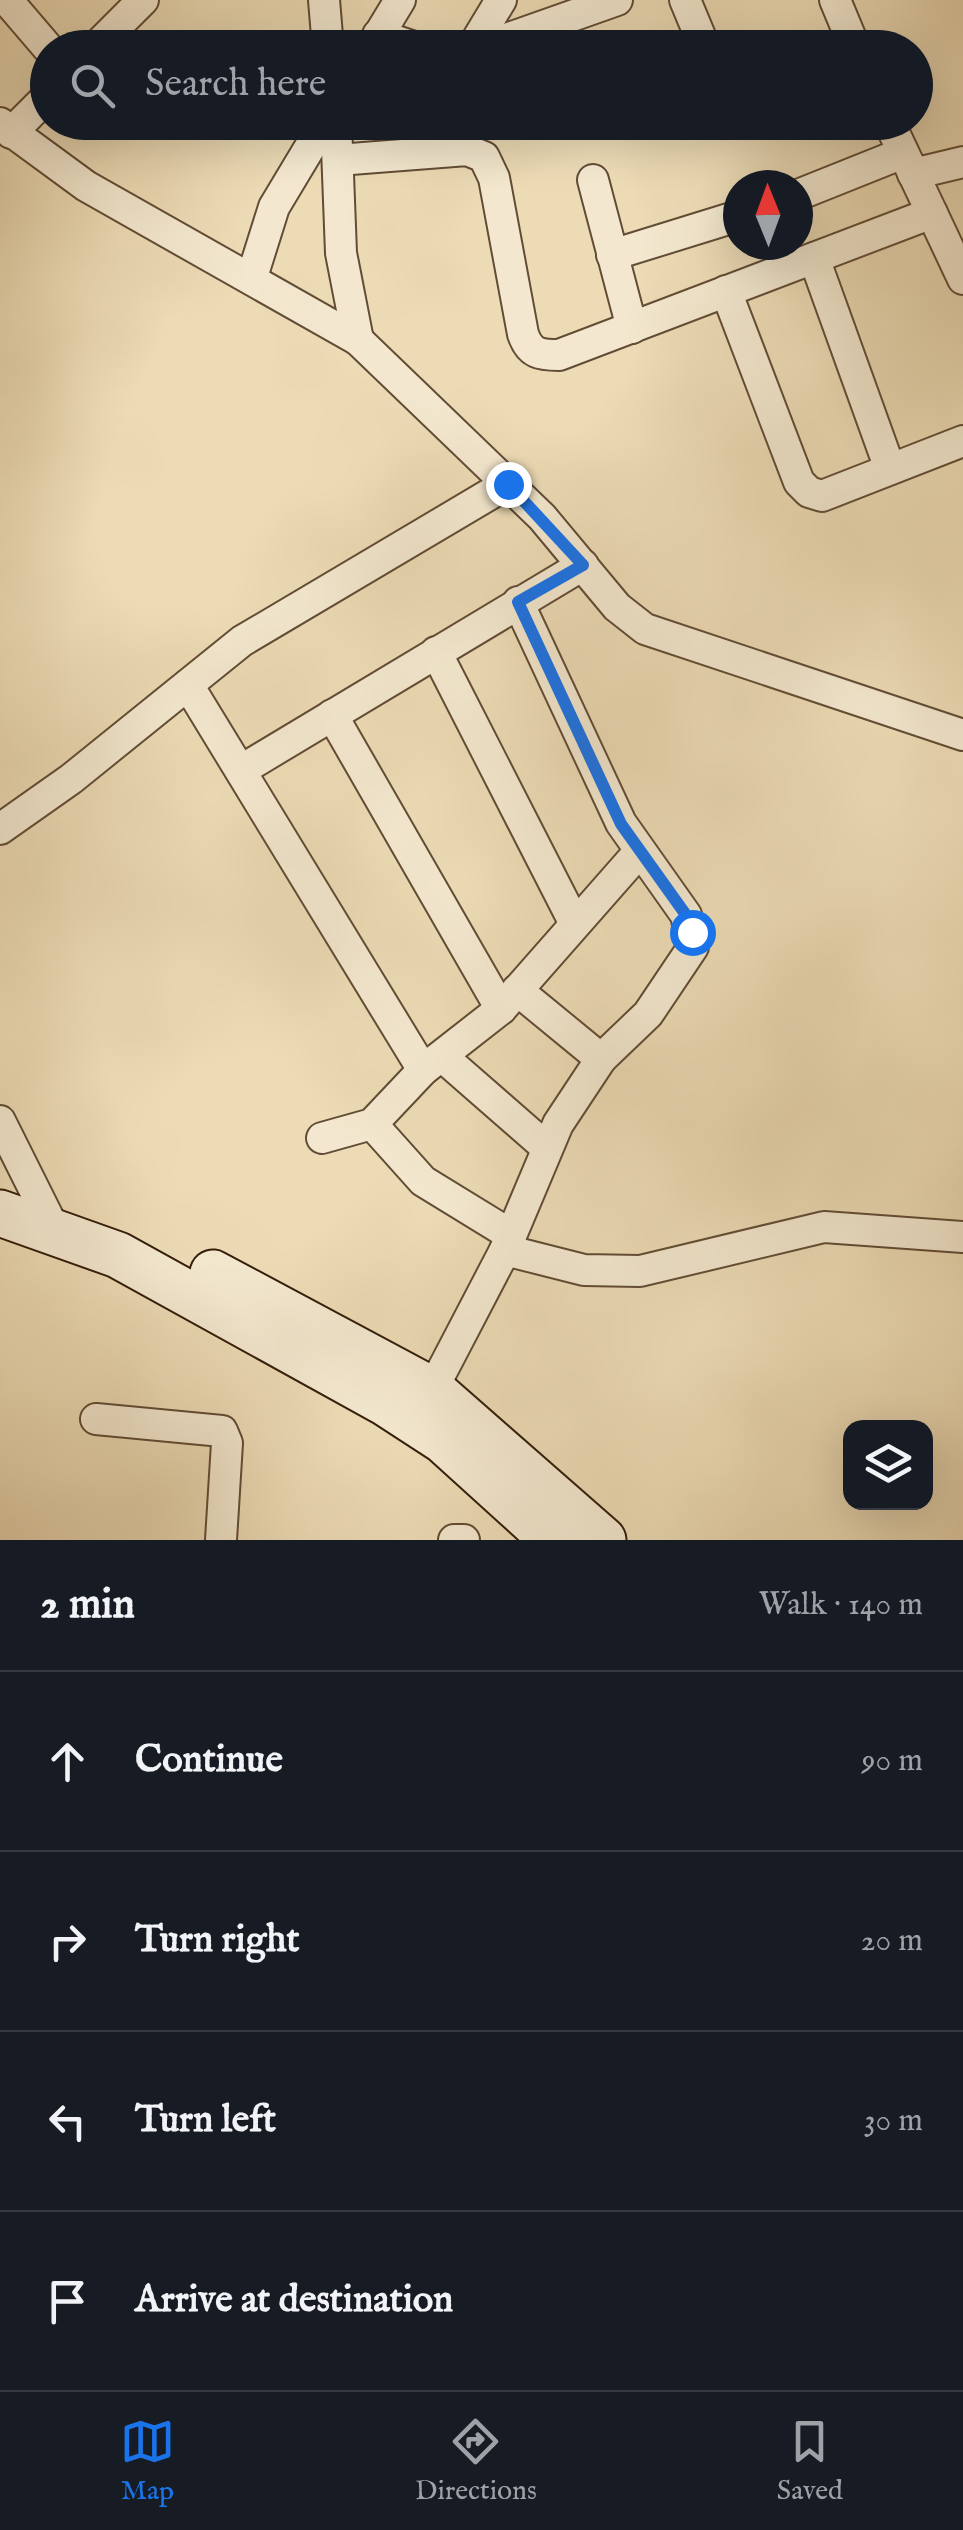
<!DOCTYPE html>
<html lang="en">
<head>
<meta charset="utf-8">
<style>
  body { margin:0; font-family:"IM FELL English",serif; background:#20242c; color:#f1f3f6 }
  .controls { position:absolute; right:30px; bottom:30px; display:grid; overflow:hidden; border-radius:20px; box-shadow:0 10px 40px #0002 }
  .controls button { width:90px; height:90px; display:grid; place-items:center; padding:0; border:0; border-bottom:2px solid #363941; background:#171b24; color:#f1f3f6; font:50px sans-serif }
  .compass { position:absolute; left:723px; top:170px; width:90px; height:90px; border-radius:50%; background:#171b24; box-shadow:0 10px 40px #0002; rotate:359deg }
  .stop { position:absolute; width:30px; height:30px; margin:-22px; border:8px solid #1a73e8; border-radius:50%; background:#fff }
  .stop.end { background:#1a73e8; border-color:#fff; box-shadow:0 2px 10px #0008 }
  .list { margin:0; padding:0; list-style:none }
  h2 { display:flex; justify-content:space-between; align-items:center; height:130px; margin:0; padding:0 40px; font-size:42px }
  h2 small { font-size:32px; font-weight:400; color:#9ea1a6 }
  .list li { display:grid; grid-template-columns:65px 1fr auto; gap:30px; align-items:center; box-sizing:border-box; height:180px; padding:0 40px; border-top:2px solid #363941 }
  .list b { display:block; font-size:38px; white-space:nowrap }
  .list em { font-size:32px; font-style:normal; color:#9ea1a6 }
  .icon { flex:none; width:55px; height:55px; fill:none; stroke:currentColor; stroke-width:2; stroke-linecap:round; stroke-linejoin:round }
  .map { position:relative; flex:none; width:963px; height:1540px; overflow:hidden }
  .search { position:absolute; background:#171b24; box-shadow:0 10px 40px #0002; left:30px; right:30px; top:30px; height:110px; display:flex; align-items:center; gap:25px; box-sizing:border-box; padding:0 35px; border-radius:55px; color:#9ea1a6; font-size:38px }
  .sheet { height:850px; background:#171b24 }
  nav { display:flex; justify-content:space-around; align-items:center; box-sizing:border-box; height:140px; border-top:2px solid #363941; background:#171b24; font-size:28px; color:#9ea1a6 }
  nav a { display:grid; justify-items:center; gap:5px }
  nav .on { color:#1a73e8 }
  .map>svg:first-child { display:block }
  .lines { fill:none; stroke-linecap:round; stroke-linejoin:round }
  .minor-casing { stroke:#624c35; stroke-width:34 }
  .secondary-casing { stroke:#341d0a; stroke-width:49 }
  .minor { stroke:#f3e8cf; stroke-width:30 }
  .secondary { stroke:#f3e8cf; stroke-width:45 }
  .route { stroke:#1a73e8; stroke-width:12 }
</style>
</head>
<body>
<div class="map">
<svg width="963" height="1540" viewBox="0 0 963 1540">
  <rect width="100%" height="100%" fill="#ecdbb5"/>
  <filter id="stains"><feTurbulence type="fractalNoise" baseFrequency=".002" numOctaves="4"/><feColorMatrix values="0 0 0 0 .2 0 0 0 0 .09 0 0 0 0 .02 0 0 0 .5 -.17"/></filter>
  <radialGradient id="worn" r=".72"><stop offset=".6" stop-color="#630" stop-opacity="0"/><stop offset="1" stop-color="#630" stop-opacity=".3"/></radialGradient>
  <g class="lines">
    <defs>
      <g id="minor">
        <polyline points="7,0 48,48"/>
        <polyline points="324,0 328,48"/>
        <polyline points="685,0 705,48"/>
        <polyline points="835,0 855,48"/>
        <polyline points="378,35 417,48"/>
        <polyline points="95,48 143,0"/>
        <polyline points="371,48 400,0"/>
        <polyline points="472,48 501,0"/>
        <polyline points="481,48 617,0"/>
        <polyline points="336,122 341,253 358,340"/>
        <polyline points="889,122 963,279"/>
        <polyline points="0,123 86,186 358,340 542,517 617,607 645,629 963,735"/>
        <polyline points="11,133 48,96"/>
        <path d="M338,160L467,150L484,157L494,178L523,334C530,354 540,355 559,355L932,213"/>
        <polyline points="913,174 963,162"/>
        <polyline points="593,180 632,328"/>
        <polyline points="798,195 903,153"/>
        <polyline points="612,255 738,216"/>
        <polyline points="814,258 890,469"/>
        <polyline points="252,277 274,207 325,122"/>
        <polyline points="726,291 799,482 809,492 822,496 963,441"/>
        <polyline points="436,652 575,924"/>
        <polyline points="188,685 423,1070"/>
        <polyline points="332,715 501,1009"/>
        <polyline points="243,769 583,565"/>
        <polyline points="0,829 71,779 242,641 507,484"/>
        <polyline points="517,990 601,1059"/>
        <polyline points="444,1058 547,1148"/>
        <polyline points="0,1121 55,1231"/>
        <polyline points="372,1124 423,1181 511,1235"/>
        <polyline points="322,1138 372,1124 423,1070 501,1009 639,852"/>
        <polyline points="505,1250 584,1270 640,1271 824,1227 963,1237"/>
        <polyline points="432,1390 505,1250 558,1124 601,1059 648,1014 693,947 686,915 621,823 518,602"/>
        <polyline points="96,1419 222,1431 227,1443 221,1540"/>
        <polyline points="454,1540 464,1540"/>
      </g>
      <g id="secondary">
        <polyline points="0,1213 118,1255 384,1402 444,1441 553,1540"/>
        <polyline points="213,1273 432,1390 603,1540"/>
      </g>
    </defs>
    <use href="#minor" class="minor-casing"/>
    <use href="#secondary" class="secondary-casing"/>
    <use href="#minor" class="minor"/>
    <use href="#secondary" class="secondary"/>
  </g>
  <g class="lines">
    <polyline class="route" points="508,484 583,565 518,602 621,824 686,915 692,932"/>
  </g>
  <rect width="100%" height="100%" filter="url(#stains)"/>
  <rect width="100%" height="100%" fill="url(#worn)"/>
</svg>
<div class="controls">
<button><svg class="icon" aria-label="layers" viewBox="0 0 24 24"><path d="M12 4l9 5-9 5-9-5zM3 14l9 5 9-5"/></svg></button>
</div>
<svg class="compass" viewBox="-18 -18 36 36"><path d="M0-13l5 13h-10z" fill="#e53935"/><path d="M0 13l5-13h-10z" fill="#9ea1a6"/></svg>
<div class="stop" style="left:692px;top:932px"></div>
<div class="stop end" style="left:508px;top:484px"></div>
<div class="search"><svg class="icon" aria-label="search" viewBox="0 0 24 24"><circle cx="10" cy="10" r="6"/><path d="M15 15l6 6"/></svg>Search here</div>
</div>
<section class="sheet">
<h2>2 min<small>Walk · 140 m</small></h2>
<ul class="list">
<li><svg class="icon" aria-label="ahead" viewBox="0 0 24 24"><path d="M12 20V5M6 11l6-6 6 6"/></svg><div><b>Continue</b></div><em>90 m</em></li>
<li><svg class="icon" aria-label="right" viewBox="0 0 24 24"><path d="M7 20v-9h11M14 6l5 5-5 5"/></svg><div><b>Turn right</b></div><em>20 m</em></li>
<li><svg class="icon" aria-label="left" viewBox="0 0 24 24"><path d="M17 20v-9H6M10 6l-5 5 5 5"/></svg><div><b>Turn left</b></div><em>30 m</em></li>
<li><svg class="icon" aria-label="arrive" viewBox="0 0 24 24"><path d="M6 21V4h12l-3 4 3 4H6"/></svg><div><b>Arrive at destination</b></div></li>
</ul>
</section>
<nav>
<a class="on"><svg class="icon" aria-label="map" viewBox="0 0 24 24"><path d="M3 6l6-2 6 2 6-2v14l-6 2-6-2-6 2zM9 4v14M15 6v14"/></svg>Map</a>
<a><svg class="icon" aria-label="directions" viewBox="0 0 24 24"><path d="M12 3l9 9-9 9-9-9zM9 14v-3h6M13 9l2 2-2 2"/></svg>Directions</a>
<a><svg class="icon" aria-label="saved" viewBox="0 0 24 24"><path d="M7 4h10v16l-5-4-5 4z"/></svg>Saved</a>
</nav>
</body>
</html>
